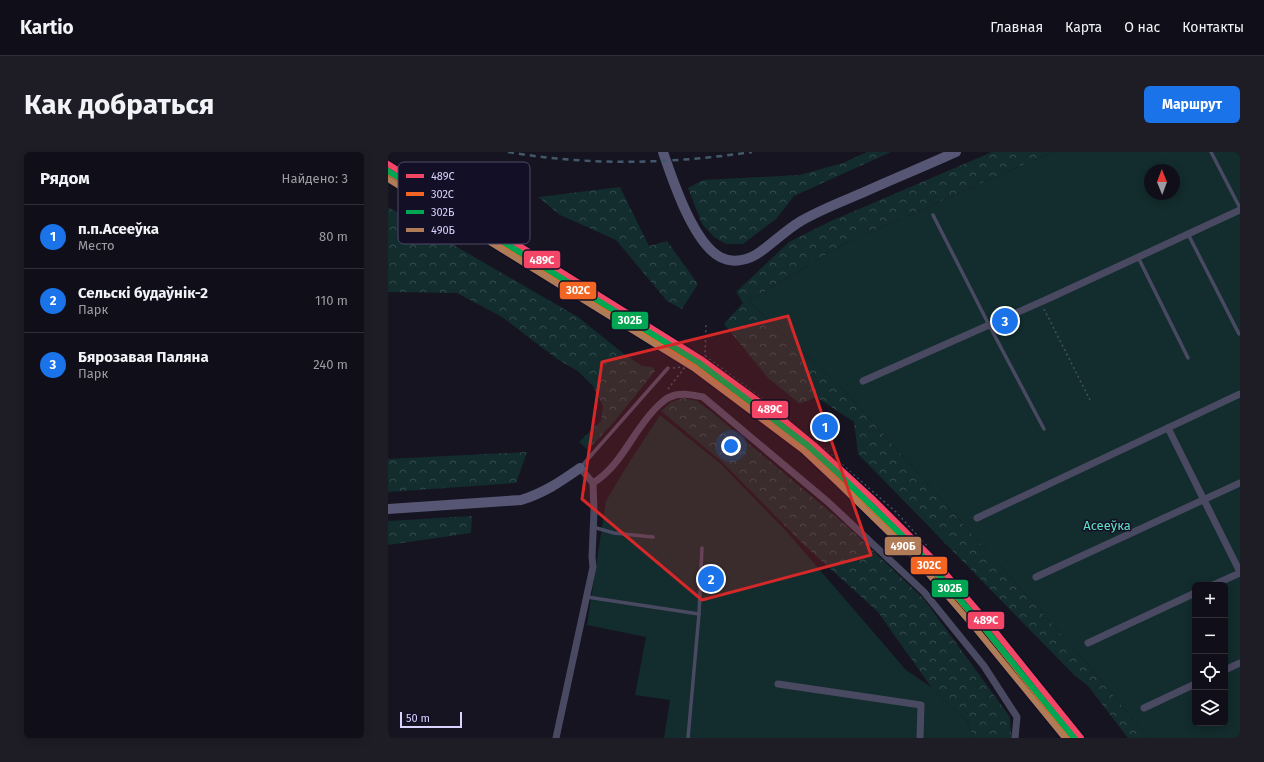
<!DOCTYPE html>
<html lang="ru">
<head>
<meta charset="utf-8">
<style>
  body { margin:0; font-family:"Fira Sans",sans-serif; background:#1e1d26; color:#f1f3f6 }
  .controls { position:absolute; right:12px; bottom:12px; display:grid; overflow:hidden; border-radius:6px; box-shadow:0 2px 10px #0003 }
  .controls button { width:36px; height:36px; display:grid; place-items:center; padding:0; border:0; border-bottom:1px solid #302f38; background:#100f19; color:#f1f3f6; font:20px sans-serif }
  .compass { position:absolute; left:756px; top:12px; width:36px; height:36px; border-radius:50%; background:#100f19; box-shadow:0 2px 10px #0003; rotate:359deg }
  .scale { position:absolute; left:12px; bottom:10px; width:62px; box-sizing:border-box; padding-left:4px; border:2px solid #d9d4ff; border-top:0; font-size:11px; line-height:14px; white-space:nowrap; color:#d9d4ff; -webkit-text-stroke:3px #130f26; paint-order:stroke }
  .you { position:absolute; left:343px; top:294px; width:14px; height:14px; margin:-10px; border:3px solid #fff; border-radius:50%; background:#1a73e8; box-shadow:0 0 0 6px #1a73e833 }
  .badge { display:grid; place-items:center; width:26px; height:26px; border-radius:50%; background:#1a73e8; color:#fff; font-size:13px; font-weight:700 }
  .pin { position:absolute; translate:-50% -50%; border:2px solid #fff; box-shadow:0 1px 4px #0006 }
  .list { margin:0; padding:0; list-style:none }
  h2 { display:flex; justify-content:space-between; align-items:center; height:52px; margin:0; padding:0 16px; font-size:17px }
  h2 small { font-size:13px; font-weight:400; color:#9c9ca2 }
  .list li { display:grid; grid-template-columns:26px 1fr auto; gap:12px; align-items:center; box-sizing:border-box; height:64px; padding:0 16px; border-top:1px solid #302f38 }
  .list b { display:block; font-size:15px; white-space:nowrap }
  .list p { margin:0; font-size:13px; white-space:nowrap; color:#9c9ca2 }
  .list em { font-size:13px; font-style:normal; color:#9c9ca2 }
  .icon { flex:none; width:22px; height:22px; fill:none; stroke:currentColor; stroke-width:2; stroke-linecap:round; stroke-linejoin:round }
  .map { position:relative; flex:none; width:852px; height:586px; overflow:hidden; border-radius:6px }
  header { display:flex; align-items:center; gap:24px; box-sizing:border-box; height:56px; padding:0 20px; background:#100f19; border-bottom:1px solid #302f38 }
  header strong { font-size:19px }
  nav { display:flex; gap:22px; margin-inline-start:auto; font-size:14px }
  .intro { display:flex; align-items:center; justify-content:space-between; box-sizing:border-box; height:96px; padding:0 24px }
  h1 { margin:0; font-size:28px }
  .button { padding:10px 18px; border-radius:6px; background:#1a73e8; color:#fff; font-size:14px; font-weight:700 }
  main { display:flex; gap:24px; padding:0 24px }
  aside { flex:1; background:#100f19; border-radius:6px; box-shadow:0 2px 10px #0003 }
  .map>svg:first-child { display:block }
  .forest { fill:url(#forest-crowns) }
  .garden { fill:#132c2d; fill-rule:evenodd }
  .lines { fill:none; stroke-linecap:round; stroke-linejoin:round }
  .path { stroke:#44505f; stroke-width:1.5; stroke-dasharray:2 3; stroke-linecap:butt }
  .lane { stroke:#4a4962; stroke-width:3.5 }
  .street { stroke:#4a4962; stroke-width:7 }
  .secondary { stroke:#575674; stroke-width:10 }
  .rail { stroke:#43596b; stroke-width:2.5; stroke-dasharray:6 5; stroke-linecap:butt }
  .rail-1-casing { stroke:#130f26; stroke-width:9 }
  .rail-2-casing { stroke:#130f26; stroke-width:9 }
  .rail-3-casing { stroke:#130f26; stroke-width:9 }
  .rail-4-casing { stroke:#130f26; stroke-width:9 }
  .rail-1 { stroke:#f34667; stroke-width:6 }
  .rail-2 { stroke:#f26522; stroke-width:6 }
  .rail-3 { stroke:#00a651; stroke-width:6 }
  .rail-4 { stroke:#b07c57; stroke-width:6 }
  .marked { fill:#d62828; fill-opacity:0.2; stroke:#d62828; stroke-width:3; stroke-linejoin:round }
  .labels { text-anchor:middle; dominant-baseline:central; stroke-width:3; stroke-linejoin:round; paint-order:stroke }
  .park-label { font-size:13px; fill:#5fe0c0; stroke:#130f26 }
  .key { fill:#130f26; stroke:#4e4a67; stroke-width:1 }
  .key-label { font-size:11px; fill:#d9d4ff }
  .line-badge { stroke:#130f26; stroke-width:1.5 }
  .badge-label { font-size:11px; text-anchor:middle; font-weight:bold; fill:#fff }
</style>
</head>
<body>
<header>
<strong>Kartio</strong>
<nav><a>Главная</a><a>Карта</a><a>О нас</a><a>Контакты</a></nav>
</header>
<div class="intro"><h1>Как добраться</h1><a class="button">Маршрут</a></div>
<main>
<aside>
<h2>Рядом<small>Найдено: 3</small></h2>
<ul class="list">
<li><span class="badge">1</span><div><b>п.п.Асееўка</b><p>Место</p></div><em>80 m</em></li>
<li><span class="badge">2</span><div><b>Сельскі будаўнік-2</b><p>Парк</p></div><em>110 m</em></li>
<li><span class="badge">3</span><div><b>Бярозавая Паляна</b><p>Парк</p></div><em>240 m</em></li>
</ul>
</aside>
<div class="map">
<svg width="852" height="586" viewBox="0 0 852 586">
  <defs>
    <pattern id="forest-crowns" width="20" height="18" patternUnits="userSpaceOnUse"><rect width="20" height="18" fill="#132c2d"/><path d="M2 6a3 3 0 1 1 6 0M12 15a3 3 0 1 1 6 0" fill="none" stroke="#354a4c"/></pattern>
  </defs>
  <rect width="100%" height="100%" fill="#161421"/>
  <g class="forest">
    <polygon points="479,0 503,0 406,44 388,67 355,92 338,92 326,85 314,72 300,36 315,28 411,23 455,11"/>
    <polygon points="604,0 665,0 460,90 360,149 458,240 691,502 761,586 740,586 700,534 686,523 470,302 466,270 428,245 412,252 380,226 336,172 355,151 348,140 401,90 443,69"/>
    <polygon points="232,35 261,94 279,89 310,132 294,157 279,149 228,88 172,63 150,45"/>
    <polygon points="0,55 190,165 236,202 254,214 265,215 267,219 226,270 200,298 191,290 213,269 215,254 205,234 191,220 169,207 114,165 69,141 0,140"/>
    <polygon points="295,246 309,249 325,261 461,376 536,447 622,565 623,582 630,586 585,586 579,569 543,535 490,460 416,393 334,310 273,259 283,250"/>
    <polygon points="139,300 128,331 0,340 0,307"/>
    <polygon points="84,364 83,381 0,393 0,369"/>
  </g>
  <g class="garden">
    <path d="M665,0H852V586H761L691,502L458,240L360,149L460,90ZM762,18H786V42H762ZM807,433H837V571H807Z"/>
    <polygon points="272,263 333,312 400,381 518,518 543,535 579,569 585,586 276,586 282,548 247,543 258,485 199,473 218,349 235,320"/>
  </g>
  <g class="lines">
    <g class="path">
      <polyline points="656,157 703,250"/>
      <polyline points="317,204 380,251 425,287 508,360 540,395"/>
      <path d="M307,214C386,269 462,333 528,403"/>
      <polyline points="285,216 307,214 317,204 318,173"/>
      <polyline points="280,237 297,215"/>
      <polyline points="416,297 425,287"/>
      <polyline points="498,371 508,361"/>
    </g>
    <g class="lane">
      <polyline points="823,0 852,56"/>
      <polyline points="545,63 601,173 656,277"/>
      <polyline points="800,82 851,182"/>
      <polyline points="750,105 800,206"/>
      <polyline points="192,316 280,216"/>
      <polyline points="205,375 226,381 265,385"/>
      <polyline points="199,445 311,462 314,396"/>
      <polyline points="300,586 311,462"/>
    </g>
    <g class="street">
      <polyline points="475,229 664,145 852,58"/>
      <polyline points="780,276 852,420"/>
      <path d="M192,316L205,331C235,313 246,275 272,252C275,250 278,246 282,245C292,240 304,243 315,245L440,350L536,440L596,514L629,565L627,586"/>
      <polyline points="589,366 852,242"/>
      <polyline points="648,425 852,331"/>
      <polyline points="825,433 852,421"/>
      <polyline points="700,491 807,441"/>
      <polyline points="837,518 852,511"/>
      <polyline points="390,532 533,553 532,586"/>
      <polyline points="756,556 807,532"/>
      <polyline points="168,586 205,415 204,405 206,359 205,331"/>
    </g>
    <g class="secondary">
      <path d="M275,0C285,29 305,90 332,105C345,112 361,108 372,100C386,90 398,78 413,69C432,58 453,50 474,41C505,27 537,14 568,0"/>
      <path d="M0,357L133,348C156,341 172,330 192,316"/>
    </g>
    <path class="rail" d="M120,0C202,14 282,12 364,0"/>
    <defs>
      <polyline id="rail-1" points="0,12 313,207 392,265 426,293 486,348 545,407 602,473 693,586"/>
      <polyline id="rail-2" points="0,20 309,213 388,271 421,298 481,353 540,412 597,477 684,586"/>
      <polyline id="rail-3" points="0,19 311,211 419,293 454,325 530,399 593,472 686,586"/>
      <polyline id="rail-4" points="0,27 307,217 415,298 449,330 525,404 588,477 677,586"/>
    </defs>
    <use href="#rail-1" class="rail-1-casing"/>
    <use href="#rail-2" class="rail-2-casing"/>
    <use href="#rail-3" class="rail-3-casing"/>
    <use href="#rail-4" class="rail-4-casing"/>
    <use href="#rail-1" class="rail-1"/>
    <use href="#rail-2" class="rail-2"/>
    <use href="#rail-3" class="rail-3"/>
    <use href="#rail-4" class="rail-4"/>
  </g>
  <path class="marked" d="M400,164L483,403L314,448L194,347L214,210Z"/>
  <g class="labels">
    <g class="park-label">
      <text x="719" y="373">Асееўка</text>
    </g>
  </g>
  <rect x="10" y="10" width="132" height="82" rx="6" class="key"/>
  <rect x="18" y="22" width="18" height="4" fill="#f34667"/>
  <rect x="18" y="40" width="18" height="4" fill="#f26522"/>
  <rect x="18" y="58" width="18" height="4" fill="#00a651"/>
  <rect x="18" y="76" width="18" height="4" fill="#b07c57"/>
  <g class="key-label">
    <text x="43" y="28">489С</text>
    <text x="43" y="46">302С</text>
    <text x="43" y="64">302Б</text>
    <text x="43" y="82">490Б</text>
  </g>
  <g class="line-badge">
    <rect x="135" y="98" width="38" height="19" rx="4" fill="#f34667"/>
    <rect x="171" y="129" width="38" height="19" rx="4" fill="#f26522"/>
    <rect x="223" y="159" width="38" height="19" rx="4" fill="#00a651"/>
    <rect x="363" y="248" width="38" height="19" rx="4" fill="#f34667"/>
    <rect x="496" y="384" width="38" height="20" rx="4" fill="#b07c57"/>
    <rect x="522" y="404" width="38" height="19" rx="4" fill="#f26522"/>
    <rect x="543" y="427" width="38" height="19" rx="4" fill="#00a651"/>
    <rect x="579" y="459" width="38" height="19" rx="4" fill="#f34667"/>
  </g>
  <g class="badge-label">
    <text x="154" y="112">489С</text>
    <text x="190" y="142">302С</text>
    <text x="242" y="172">302Б</text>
    <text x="382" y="261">489С</text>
    <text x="515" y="398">490Б</text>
    <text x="541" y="417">302С</text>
    <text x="562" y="440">302Б</text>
    <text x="598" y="472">489С</text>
  </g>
</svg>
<div class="controls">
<button>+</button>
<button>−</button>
<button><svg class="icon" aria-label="locate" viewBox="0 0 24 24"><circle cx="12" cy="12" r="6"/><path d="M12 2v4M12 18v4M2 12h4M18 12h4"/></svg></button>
<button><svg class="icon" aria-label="layers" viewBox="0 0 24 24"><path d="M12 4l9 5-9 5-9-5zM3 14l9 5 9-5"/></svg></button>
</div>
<svg class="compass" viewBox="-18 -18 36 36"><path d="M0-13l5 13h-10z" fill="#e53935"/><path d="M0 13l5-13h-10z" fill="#9c9ca2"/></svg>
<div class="scale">50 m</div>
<div class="you"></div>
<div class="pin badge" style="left:437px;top:275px">1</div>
<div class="pin badge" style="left:323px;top:427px">2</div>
<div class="pin badge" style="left:617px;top:169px">3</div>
</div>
</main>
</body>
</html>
